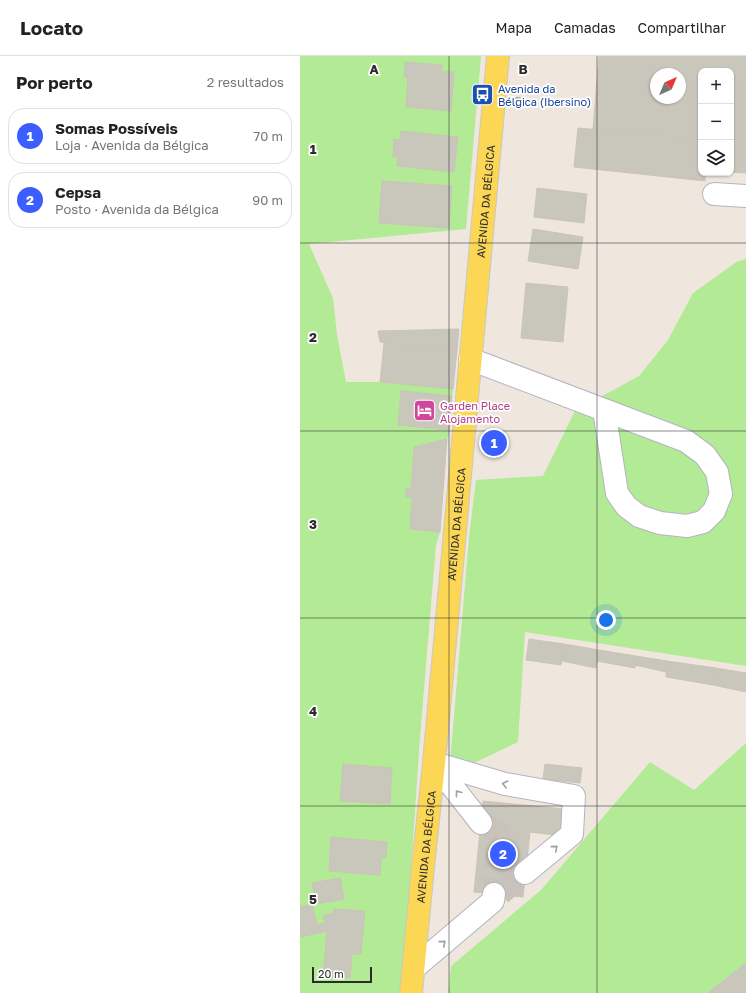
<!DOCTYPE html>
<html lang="pt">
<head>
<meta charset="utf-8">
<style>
  body { margin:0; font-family:"Golos Text",sans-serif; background:#f6f6f6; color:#222 }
  .controls { position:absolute; right:12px; top:12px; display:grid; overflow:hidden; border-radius:8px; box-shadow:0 1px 3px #0004 }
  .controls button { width:36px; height:36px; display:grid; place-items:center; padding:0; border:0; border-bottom:1px solid #e0e0e0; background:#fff; color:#222; font:20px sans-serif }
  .compass { position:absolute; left:350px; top:12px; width:36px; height:36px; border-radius:50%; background:#fff; box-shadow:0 1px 3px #0004; rotate:44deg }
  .scale { position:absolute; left:12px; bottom:10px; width:60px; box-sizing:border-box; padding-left:4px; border:2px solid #2c2c2c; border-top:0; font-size:11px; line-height:14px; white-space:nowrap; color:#2c2c2c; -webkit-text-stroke:3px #fff; paint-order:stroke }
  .you { position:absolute; left:306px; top:564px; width:14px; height:14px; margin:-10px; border:3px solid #fff; border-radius:50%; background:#1a73e8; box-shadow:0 0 0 6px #1a73e833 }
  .badge { display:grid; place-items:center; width:26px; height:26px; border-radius:50%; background:#3a5eff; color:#fff; font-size:13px; font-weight:700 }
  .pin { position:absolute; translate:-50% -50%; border:2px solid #fff; box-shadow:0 1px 4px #0006 }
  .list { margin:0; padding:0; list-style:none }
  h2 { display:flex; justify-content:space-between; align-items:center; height:52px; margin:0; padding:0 16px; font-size:17px }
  h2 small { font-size:13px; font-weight:400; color:#767676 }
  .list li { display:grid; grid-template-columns:26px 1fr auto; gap:12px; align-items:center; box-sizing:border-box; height:56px; margin:0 8px 8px; padding:0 8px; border:1px solid #e0e0e0; border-radius:16px }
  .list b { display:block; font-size:15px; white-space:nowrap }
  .list p { margin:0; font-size:13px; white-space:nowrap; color:#767676 }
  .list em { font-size:13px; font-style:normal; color:#767676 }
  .icon { flex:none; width:22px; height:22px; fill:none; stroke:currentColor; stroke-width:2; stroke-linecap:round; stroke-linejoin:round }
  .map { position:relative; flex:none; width:446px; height:937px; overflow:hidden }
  header { display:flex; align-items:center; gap:24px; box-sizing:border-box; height:56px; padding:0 20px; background:#fff; border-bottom:1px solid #e0e0e0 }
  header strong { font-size:19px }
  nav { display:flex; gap:22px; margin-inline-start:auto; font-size:14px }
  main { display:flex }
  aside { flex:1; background:#fff }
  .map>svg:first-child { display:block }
  .green { fill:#b2ea96 }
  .building { fill:#c9c6bc; stroke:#cbc4b7; fill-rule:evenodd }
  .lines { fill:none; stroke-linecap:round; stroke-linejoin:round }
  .minor-tunnel { stroke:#c8c2ba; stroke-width:22; stroke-dasharray:22 11; stroke-linecap:butt }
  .minor-casing { stroke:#b2b4c1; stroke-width:24 }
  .major-casing { stroke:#c8c8c8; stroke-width:24 }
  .minor { stroke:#fff; stroke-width:22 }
  .major { stroke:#fcd655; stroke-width:22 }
  .tree { fill:#81a66f }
  .oneway { stroke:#a0a0a0 }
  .grid { fill:none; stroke:#2c2c2c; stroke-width:1; stroke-opacity:0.55 }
  .labels { text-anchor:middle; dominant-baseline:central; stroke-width:3.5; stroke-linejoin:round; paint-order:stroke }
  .transit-label { font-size:11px; fill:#164399; stroke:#fff; text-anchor:start }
  .street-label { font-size:11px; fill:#2c2c2c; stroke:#fff }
  .hotel-label { font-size:11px; fill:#b23c85; stroke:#fff; text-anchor:start }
  .grid-label { font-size:13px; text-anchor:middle; font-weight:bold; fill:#2c2c2c; stroke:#fff; stroke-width:3.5; stroke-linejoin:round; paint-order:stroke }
</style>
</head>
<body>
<header>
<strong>Locato</strong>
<nav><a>Mapa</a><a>Camadas</a><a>Compartilhar</a></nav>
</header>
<main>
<aside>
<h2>Por perto<small>2 resultados</small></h2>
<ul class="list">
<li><span class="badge">1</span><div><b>Somas Possíveis</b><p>Loja · Avenida da Bélgica</p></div><em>70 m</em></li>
<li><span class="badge">2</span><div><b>Cepsa</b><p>Posto · Avenida da Bélgica</p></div><em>90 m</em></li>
</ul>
</aside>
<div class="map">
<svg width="446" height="937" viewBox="0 0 446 937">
  <rect width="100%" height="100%" fill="#efe7de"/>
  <g class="green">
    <polygon points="0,0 181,0 166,173 9,188 33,242 37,279 46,326 80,326 153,333 149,378 147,383 114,391 111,433 106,433 106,441 112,441 110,473 140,476 136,489 120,681 110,829 100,937 0,937"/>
    <polygon points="446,203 446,610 225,576 218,686 149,719 169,481 176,424 243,420 275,355 339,320 368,284 393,237 438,205"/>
    <polygon points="446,687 446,937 148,937 151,910 241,834 350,706 394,734"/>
  </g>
  <g class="building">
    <path d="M299,0H446V117L431,116V15H401V83L293,73ZM356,18H380V42H356Z"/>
    <polygon points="105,6 142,9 141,15 154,16 151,55 106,51 108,21 104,21"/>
    <polygon points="278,72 401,83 401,117 405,117 405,125 274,111"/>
    <polygon points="101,75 158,81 154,116 97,110 98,101 93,101 94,83 100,84"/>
    <polygon points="82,125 152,130 149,172 79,167"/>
    <polygon points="237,132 287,138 284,167 234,161"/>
    <polygon points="233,173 283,181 278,213 228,205"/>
    <polygon points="226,227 268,231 263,286 221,282"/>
    <polygon points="159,273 157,294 80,286 78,275"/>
    <polygon points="84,287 157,294 153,333 80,326"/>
    <polygon points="101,335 152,340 149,374 98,369"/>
    <polygon points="147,383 140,476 110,473 112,441 106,441 106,433 111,433 114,391"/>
    <polygon points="229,583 264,588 261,609 226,604"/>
    <polygon points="264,588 299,594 296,612 262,605"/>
    <polygon points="299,594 336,600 335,612 297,605"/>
    <polygon points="336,600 367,605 366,616 335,609"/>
    <polygon points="367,605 416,612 413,629 366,621"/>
    <polygon points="416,612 446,617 446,636 413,629"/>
    <polygon points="43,708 92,712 90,748 40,745"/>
    <polygon points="245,708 282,712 280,727 243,723"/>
    <polygon points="183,745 264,753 262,780 230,776 223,841 174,836"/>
    <polygon points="31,781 87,786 86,802 81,802 80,819 29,815"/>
    <polygon points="40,822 44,843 16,848 12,827"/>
    <polygon points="12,848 17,869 25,867 23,860 33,857 34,853 65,855 61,898 52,898 50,922 23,920 27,875 0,881 0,851"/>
    <polygon points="446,907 446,937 408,937"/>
  </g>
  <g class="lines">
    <g class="minor-tunnel">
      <polyline points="181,767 199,777 194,838"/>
      <polyline points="201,838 225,817"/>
    </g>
    <defs>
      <g id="minor">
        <polyline points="414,138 446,140"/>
        <polyline points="170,303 386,385 405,399 417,416 421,438 414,455 403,466 387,470 360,467 339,460 326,450 317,437 304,354"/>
        <polyline points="134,707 205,728 274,740 272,778 225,817"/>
        <polyline points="134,707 181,767"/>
        <polyline points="114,912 193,845 194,838"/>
      </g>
      <g id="major">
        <path id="s1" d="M111,937L123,811L134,707L198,0"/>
      </g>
    </defs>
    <use href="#minor" class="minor-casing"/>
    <use href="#major" class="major-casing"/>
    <use href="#minor" class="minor"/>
    <use href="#major" class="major"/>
  </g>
  <circle class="tree" cx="218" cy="47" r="6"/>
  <defs><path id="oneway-chevron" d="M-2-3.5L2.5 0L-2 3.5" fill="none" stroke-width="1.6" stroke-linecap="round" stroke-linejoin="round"/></defs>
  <g class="oneway">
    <use href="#oneway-chevron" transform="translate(205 728) rotate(-167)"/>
    <use href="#oneway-chevron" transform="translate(158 737) rotate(-128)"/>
    <use href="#oneway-chevron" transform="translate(255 792) rotate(-40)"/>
    <use href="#oneway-chevron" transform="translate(143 887) rotate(-40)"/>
  </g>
  <path class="grid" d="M149,0V937M297,0V937M0,187H446M0,375H446M0,562H446M0,750H446"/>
  <defs>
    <symbol id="bus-square" viewBox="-11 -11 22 22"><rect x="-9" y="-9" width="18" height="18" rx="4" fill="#1a4fb4" stroke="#fff"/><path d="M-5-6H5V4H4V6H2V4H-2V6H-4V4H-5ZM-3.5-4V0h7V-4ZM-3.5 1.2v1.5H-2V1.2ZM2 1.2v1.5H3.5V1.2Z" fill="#fff"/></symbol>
    <symbol id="hotel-square" viewBox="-11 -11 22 22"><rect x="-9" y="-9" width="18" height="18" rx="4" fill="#d1479c" stroke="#fff"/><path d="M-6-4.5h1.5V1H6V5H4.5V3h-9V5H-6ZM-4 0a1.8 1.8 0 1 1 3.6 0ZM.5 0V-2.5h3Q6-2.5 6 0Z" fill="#fff"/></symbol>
  </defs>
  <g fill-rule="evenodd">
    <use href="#bus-square" x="170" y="26" width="25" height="25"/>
    <use href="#hotel-square" x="112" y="342" width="25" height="25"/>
  </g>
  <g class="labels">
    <g class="transit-label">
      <text x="198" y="32">Avenida da<tspan x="198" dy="13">Bélgica (Ibersino)</tspan></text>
    </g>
    <g class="street-label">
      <text stroke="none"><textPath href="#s1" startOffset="795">AVENIDA DA BÉLGICA</textPath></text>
      <text stroke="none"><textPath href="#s1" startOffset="471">AVENIDA DA BÉLGICA</textPath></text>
      <text stroke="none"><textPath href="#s1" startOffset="147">AVENIDA DA BÉLGICA</textPath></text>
    </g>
    <g class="hotel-label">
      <text x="140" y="349">Garden Place<tspan x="140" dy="13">Alojamento</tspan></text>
    </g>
  </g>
  <g class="grid-label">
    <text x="74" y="18">A</text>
    <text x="223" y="18">B</text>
    <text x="13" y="98">1</text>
    <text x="13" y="286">2</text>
    <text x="13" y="473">3</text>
    <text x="13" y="660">4</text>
    <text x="13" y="848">5</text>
  </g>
</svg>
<div class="controls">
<button>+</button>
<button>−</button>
<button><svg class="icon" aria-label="layers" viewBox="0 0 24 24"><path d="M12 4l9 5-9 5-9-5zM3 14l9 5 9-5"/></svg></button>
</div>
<svg class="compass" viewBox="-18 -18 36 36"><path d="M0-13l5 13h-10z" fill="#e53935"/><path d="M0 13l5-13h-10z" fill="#767676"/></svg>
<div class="scale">20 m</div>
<div class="you"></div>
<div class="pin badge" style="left:194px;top:387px">1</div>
<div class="pin badge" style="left:203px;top:798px">2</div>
</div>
</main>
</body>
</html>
